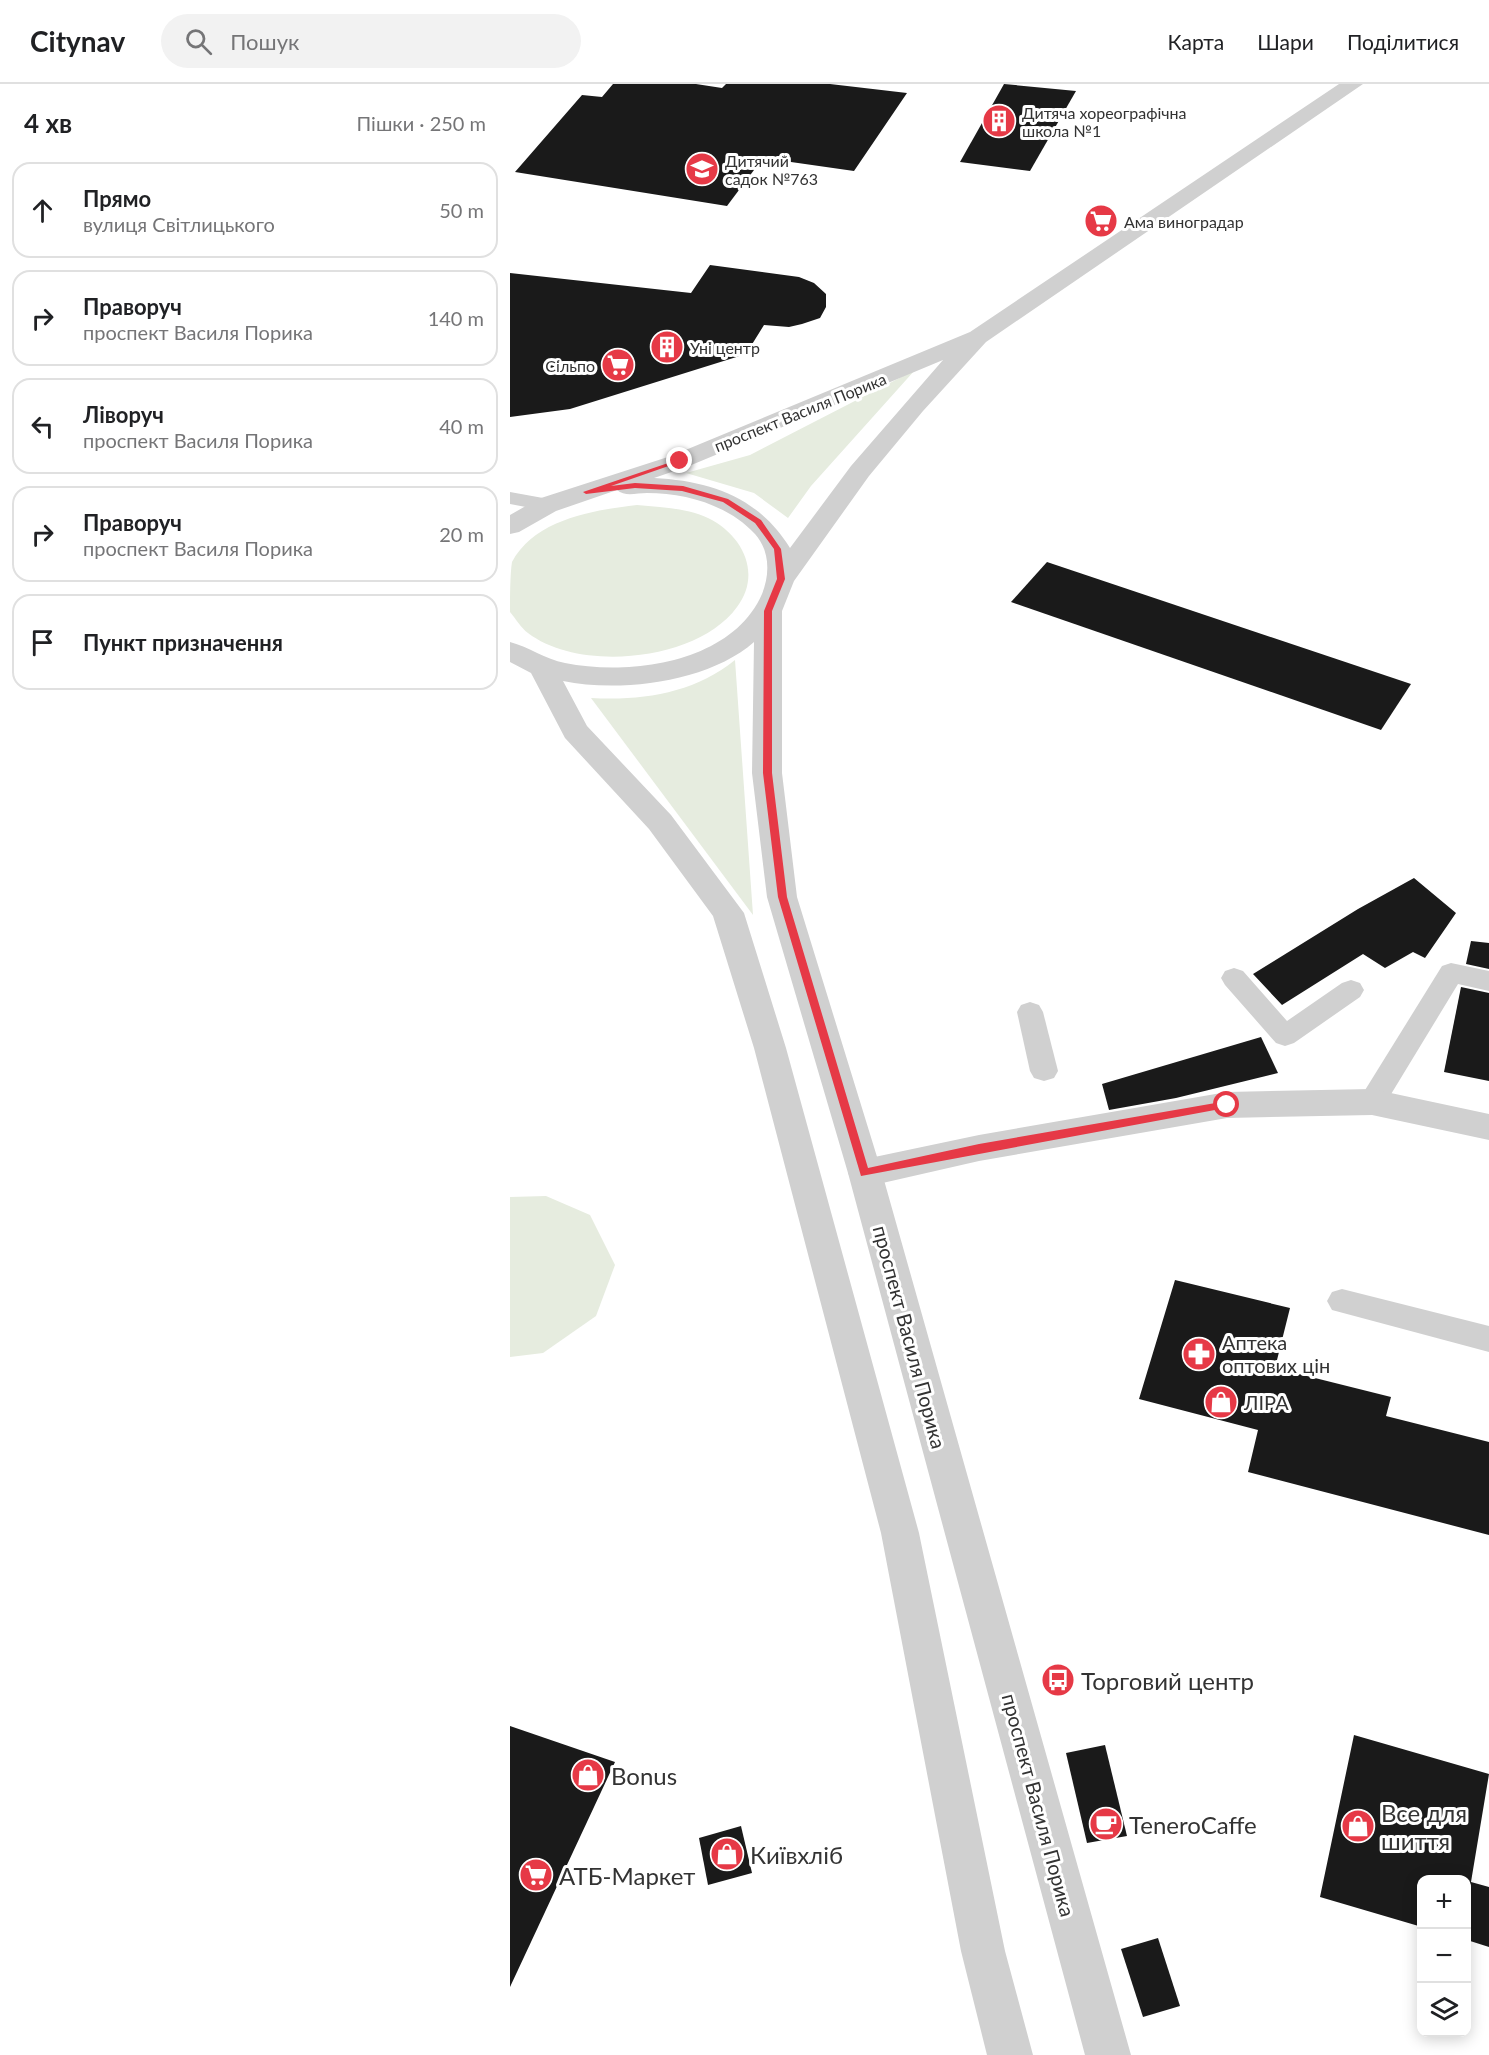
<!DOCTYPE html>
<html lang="uk">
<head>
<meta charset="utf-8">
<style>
  body { margin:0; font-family:Lato,sans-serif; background:#f2f2f2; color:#202124 }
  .controls { position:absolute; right:18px; bottom:18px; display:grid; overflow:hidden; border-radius:12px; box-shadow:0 3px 15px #0003 }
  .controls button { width:54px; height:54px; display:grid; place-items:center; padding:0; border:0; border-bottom:2px solid #e0e0e0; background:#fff; color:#202124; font:30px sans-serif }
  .stop { position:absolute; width:18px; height:18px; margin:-14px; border:4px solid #e63946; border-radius:50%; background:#fff }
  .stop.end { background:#e63946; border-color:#fff; box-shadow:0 2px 6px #0008 }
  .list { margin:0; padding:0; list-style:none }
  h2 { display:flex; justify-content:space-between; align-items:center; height:78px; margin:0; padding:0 24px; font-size:26px }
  h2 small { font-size:20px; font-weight:400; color:#757577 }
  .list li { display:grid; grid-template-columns:39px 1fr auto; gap:18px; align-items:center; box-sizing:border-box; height:96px; margin:0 12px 12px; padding:0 12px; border:2px solid #e0e0e0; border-radius:18px }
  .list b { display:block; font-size:22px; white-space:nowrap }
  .list p { margin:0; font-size:20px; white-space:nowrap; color:#757577 }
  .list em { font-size:20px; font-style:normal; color:#757577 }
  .icon { flex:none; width:33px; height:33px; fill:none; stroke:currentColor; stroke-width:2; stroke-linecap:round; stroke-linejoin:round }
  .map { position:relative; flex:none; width:979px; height:1971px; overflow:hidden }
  header { display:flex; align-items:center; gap:36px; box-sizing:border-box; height:84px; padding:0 30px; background:#fff; border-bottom:2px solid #e0e0e0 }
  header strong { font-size:28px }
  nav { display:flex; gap:33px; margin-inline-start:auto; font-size:21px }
  .search { width:420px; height:54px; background:#f2f2f2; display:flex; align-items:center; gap:15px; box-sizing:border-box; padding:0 21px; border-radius:33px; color:#757577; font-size:22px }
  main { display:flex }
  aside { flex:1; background:#fff }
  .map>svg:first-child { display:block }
  .green { fill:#e6ecdf }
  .building { fill:#1a1a1a }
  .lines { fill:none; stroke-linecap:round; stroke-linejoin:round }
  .service { fill:#d0d0d0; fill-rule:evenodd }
  .minor { fill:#d0d0d0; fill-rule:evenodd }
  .tertiary { fill:#d0d0d0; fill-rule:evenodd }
  .route { fill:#e63946 }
  .labels { text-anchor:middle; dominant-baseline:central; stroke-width:6; stroke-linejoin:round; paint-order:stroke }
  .far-poi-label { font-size:16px; fill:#333; stroke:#fff; text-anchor:start }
  .far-street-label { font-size:16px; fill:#333; stroke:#fff }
  .street-label { font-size:20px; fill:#333; stroke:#fff }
  .poi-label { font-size:20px; fill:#333; stroke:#fff; text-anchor:start }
  .near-poi-label { font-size:24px; fill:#333; stroke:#fff; text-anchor:start }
</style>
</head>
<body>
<header>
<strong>Citynav</strong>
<div class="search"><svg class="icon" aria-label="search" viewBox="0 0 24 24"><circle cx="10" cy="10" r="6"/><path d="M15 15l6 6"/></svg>Пошук</div>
<nav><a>Карта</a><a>Шари</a><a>Поділитися</a></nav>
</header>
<main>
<aside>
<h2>4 хв<small>Пішки · 250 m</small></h2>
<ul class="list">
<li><svg class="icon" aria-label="ahead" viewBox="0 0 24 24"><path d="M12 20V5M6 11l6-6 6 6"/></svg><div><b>Прямо</b><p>вулиця Світлицького</p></div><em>50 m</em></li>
<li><svg class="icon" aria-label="right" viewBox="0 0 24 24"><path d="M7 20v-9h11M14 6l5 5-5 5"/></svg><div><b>Праворуч</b><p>проспект Василя Порика</p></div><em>140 m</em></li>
<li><svg class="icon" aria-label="left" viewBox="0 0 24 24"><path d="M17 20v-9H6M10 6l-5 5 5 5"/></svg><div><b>Ліворуч</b><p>проспект Василя Порика</p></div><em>40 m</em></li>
<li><svg class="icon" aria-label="right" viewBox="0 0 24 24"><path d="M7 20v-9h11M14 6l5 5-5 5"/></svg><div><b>Праворуч</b><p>проспект Василя Порика</p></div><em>20 m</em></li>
<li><svg class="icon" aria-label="arrive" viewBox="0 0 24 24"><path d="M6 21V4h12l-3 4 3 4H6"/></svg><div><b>Пункт призначення</b></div></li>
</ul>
</aside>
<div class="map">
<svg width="979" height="1971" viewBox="0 0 979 1971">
  <rect width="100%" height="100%" fill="#fff"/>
  <g class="green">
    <polygon points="405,286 301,402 278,434 244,409 176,389 240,371"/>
    <path d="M127,421C151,423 176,424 198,434C233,451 252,490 227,523C188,577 70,589 18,549C11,544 6,535 0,528C0,515 0,490 2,478C25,435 84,426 127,421Z"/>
    <path d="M225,576L243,831L81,614C133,617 184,609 225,576Z"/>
    <polygon points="36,1112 80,1131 105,1181 86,1232 33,1269 0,1273 0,1113"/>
  </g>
  <g class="building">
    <polygon points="103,0 186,0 212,4 216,0 320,0 397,9 344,87 253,74 217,122 5,88 72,11 92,13"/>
    <polygon points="494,0 566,7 520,87 450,78"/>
    <polygon points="200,181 289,193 304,199 316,210 316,223 310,234 292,240 279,243 254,241 236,270 60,325 0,333 0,189 181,209"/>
    <polygon points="537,478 901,600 871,646 501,518"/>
    <polygon points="904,794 946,829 915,874 903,868 875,884 853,870 772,921 743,890 848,825"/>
    <polygon points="961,857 979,859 979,885 956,880"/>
    <polygon points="951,903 979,909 979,997 934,988"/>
    <polygon points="751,953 768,989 666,1014 599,1026 592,1000"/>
    <polygon points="665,1196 780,1224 765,1284 881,1313 876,1332 979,1358 979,1451 738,1388 748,1346 629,1315"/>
    <polygon points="0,1642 105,1678 0,1903"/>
    <polygon points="844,1651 979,1690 961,1798 979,1803 979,1863 957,1856 957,1796 912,1796 912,1843 810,1813"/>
    <polygon points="595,1661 617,1752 577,1759 556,1669"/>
    <polygon points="231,1742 242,1789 198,1801 189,1754"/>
    <polygon points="648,1854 670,1922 633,1933 611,1865"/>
  </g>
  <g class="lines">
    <g class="service">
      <polygon points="0,408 44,416 48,421 44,426 37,427 0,420"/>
      <polygon points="941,879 979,887 979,907 948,900 872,1025 862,1029 852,1025 848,1018 852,1011 932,882"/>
      <polygon points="724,884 733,887 777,937 832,899 841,896 850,899 854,906 850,913 784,959 775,962 766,959 715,901 711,894 715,887"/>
      <polygon points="520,918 529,921 533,928 548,987 544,994 534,997 524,994 520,987 507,928 511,921"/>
      <polygon points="832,1205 979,1242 979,1268 822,1226 817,1217 822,1208"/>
    </g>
    <polygon class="minor" points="862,1005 979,1030 979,1056 862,1031 717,1034 469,1077 355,1103 343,1099 338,1089 343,1079 355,1075 469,1051 717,1008"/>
    <path class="tertiary" d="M829,0H853L476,258L413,327L359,392L284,497L272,527V689L287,813L372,1089L621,1971H575L338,1089L257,813L242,689L244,558C199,598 110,609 53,597L77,642L161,731L234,829L276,964L409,1449L495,1867L523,1971H477L451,1867L371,1449L244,964L203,832L139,745L55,654L21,589L0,578V558C19,563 35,575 55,579C120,592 222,579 252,510C260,490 260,467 245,450C218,421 176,409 137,409C126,409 115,413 107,406L46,427L9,448L0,450V431L28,415L161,372L460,248ZM433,276L341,382L280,464C249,414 202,397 144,394L179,382Z"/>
  </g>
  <polygon class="route" points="167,376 173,377 101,402 125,399 173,402 218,415 251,436 271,465 275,495 262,527 262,689 277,813 358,1084 469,1060 717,1017 721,1018 721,1023 351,1092 268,813 253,689 254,527 267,495 264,465 245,439 213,418 172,407 125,404 76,410 73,408"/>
  <defs>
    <symbol id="building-disc" viewBox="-11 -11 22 22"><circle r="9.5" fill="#e63946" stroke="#fff"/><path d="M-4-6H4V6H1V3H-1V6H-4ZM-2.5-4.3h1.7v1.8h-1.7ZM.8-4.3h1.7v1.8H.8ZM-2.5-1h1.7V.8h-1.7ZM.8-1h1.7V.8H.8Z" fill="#fff"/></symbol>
    <symbol id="school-disc" viewBox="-11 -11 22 22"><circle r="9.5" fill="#e63946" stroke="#fff"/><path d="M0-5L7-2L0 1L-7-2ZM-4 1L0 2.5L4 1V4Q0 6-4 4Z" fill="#fff"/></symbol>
    <symbol id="supermarket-disc" viewBox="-11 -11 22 22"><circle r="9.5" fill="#e63946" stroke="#fff"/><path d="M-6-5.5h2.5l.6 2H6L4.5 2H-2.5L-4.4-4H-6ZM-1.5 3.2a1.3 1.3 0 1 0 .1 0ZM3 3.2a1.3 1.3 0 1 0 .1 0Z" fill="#fff"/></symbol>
    <symbol id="pharmacy-disc" viewBox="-11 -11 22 22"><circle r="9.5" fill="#e63946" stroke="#fff"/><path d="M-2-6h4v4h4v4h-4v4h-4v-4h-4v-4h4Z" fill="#fff"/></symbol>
    <symbol id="shop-disc" viewBox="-11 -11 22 22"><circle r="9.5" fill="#e63946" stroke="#fff"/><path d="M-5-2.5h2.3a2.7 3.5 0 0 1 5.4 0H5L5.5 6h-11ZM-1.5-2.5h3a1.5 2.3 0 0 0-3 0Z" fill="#fff"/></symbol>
    <symbol id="bus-disc" viewBox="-11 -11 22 22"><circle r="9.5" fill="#e63946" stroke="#fff"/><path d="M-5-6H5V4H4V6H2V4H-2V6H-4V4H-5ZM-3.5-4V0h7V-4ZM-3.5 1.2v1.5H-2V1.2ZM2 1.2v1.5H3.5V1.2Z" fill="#fff"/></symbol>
    <symbol id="cafe-disc" viewBox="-11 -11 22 22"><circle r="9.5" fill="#e63946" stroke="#fff"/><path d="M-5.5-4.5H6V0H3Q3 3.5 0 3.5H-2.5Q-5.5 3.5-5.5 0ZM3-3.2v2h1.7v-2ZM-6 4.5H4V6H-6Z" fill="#fff"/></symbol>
  </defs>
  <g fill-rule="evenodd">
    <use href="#building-disc" x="470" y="18" width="38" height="38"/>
    <use href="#school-disc" x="173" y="66" width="38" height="38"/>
    <use href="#supermarket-disc" x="572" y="118" width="38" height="38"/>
    <use href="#building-disc" x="138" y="244" width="38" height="38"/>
    <use href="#supermarket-disc" x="89" y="262" width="38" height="38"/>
    <use href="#pharmacy-disc" x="670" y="1251" width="38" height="38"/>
    <use href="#shop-disc" x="692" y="1299" width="38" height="38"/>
    <use href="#bus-disc" x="529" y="1577" width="38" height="38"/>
    <use href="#shop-disc" x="59" y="1672" width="38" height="38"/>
    <use href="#cafe-disc" x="577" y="1721" width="38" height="38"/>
    <use href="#shop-disc" x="829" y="1723" width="38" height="38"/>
    <use href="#shop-disc" x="198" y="1751" width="38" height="38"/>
    <use href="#supermarket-disc" x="7" y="1772" width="38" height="38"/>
  </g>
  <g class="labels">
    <g class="far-poi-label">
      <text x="512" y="28">Дитяча хореографічна<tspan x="512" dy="18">школа №1</tspan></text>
      <text x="215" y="76">Дитячий<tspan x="215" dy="18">садок №763</tspan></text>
      <text x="614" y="137">Ама виноградар</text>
      <text x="180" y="263">Уні центр</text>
      <text x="85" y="281" text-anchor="end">Сільпо</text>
    </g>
    <g class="far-street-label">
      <text transform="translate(290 328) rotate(-22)">проспект Василя Порика</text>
    </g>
    <g class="street-label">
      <text transform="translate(400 1253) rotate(75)">проспект Василя Порика</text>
      <text transform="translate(529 1721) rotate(75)">проспект Василя Порика</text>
    </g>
    <g class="poi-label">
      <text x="712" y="1258">Аптека<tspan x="712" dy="23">оптових цін</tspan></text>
      <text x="734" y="1318">ЛІРА</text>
    </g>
    <g class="near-poi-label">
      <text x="571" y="1596">Торговий центр</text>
      <text x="101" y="1691">Bonus</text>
      <text x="871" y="1728">Все для<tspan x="871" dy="28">шиття</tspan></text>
      <text x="619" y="1740">TeneroCaffe</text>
      <text x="240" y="1770">Київхліб</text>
      <text x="49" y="1791">АТБ-Маркет</text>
    </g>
  </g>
</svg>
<div class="controls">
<button>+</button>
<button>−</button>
<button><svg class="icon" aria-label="layers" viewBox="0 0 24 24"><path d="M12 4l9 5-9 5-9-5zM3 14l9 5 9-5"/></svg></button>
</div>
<div class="stop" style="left:717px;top:1021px"></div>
<div class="stop end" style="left:170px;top:377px"></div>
</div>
</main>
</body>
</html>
